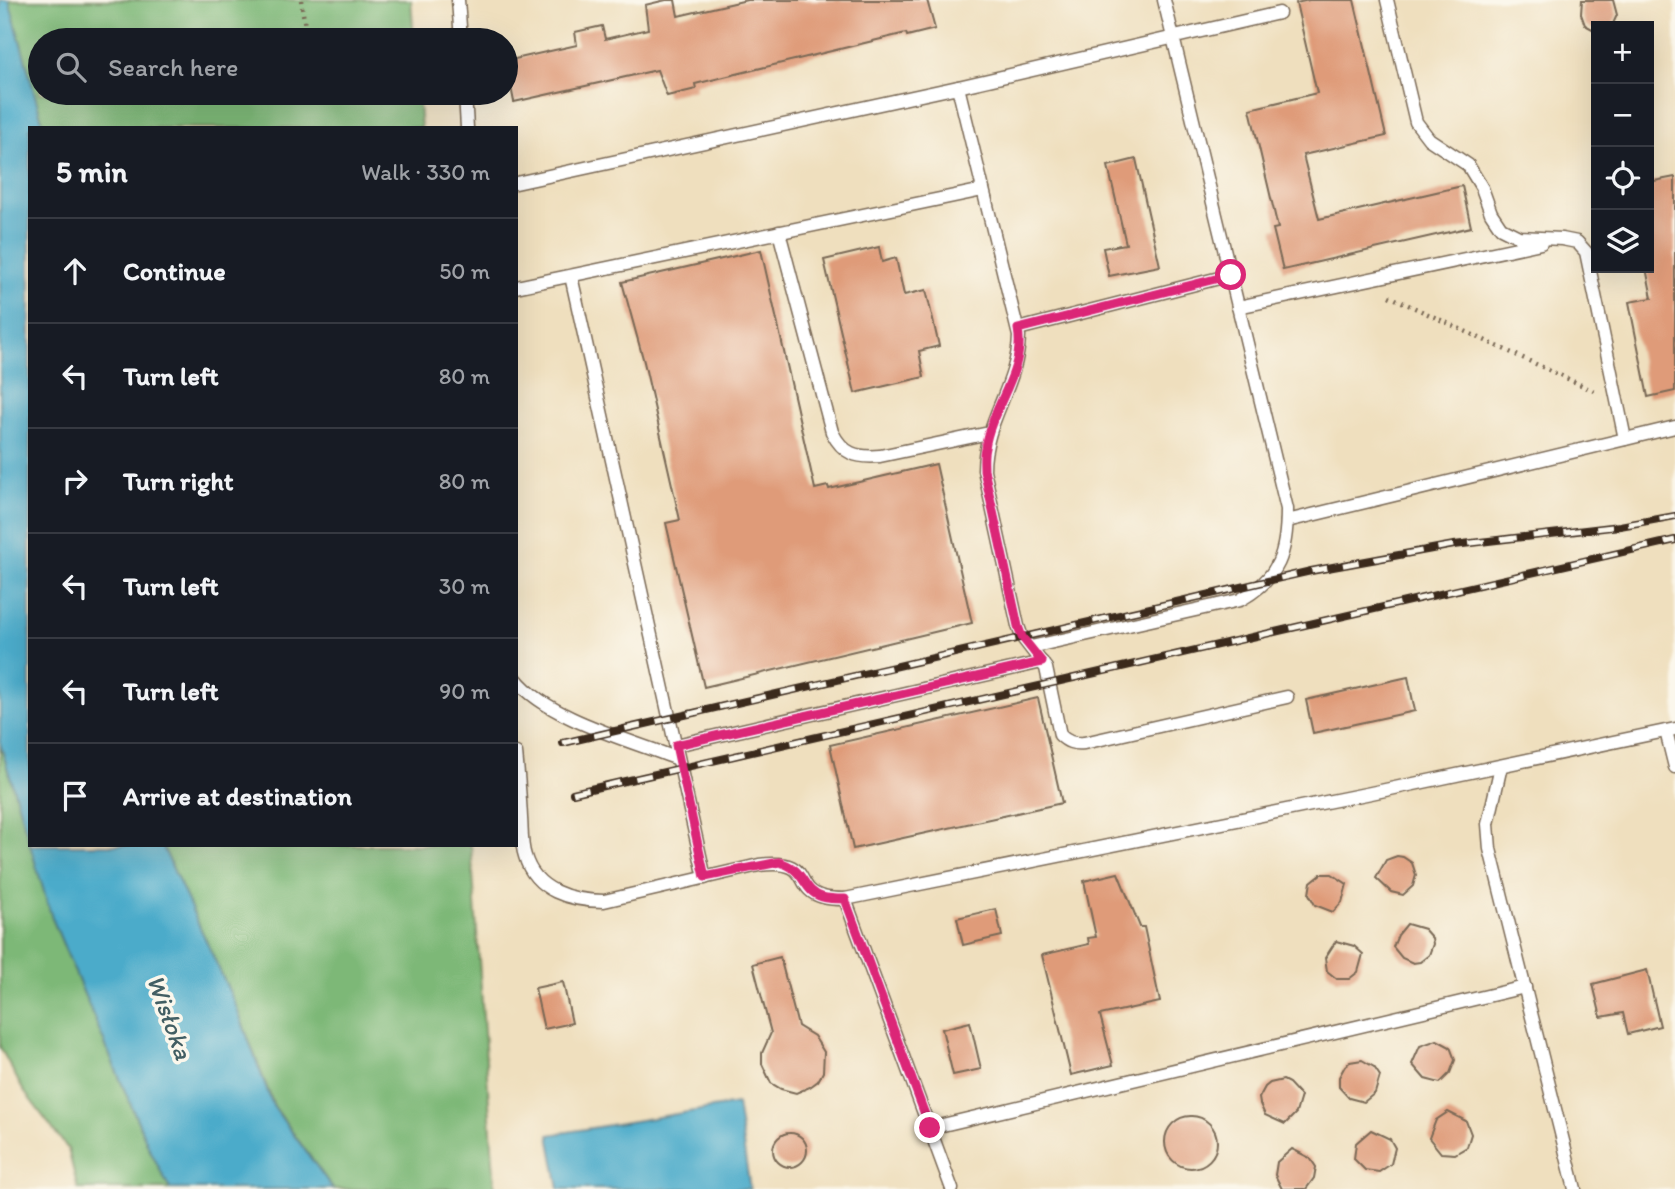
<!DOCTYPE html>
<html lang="en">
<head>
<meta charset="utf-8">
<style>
  body { margin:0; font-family:Itim,sans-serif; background:#242831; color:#f1f3f6 }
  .controls { position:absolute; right:21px; top:21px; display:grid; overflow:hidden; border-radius:0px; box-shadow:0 7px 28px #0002 }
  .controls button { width:63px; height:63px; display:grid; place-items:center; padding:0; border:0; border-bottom:2px solid #363941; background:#171b24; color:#f1f3f6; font:35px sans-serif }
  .stop { position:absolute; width:21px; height:21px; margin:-16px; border:5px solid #db2777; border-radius:50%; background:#fff }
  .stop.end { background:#db2777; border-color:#fff; box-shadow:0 2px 7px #0008 }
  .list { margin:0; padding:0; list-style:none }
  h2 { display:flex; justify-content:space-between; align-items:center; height:91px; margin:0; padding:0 28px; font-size:30px }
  h2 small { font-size:23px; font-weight:400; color:#9ea1a6 }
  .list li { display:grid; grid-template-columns:46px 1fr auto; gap:21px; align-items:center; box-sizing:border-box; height:105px; padding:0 28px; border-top:2px solid #363941 }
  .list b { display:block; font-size:26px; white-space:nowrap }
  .list em { font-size:23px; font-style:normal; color:#9ea1a6 }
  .icon { flex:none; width:38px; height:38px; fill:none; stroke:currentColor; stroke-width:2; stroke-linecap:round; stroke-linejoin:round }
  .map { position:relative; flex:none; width:1675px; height:1189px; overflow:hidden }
  .search { position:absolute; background:#171b24; box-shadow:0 7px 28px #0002; left:28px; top:28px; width:490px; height:77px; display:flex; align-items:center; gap:18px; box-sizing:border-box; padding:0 24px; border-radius:38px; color:#9ea1a6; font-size:26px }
  .panel { position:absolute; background:#171b24; box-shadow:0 7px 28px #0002; left:28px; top:126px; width:490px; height:721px; border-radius:0px }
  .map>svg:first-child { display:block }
  .forest { fill:#7db877; stroke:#5c714a; stroke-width:2 }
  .water { fill:#4cabca; stroke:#446a74; stroke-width:2 }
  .building { fill:#df9b79 }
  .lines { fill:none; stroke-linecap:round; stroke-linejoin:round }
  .lane-casing { stroke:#7a6956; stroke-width:15 }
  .path { stroke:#7a6956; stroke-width:4.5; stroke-dasharray:2 5; stroke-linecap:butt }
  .lane { stroke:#fff; stroke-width:12 }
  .rail-casing { stroke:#3b2a1e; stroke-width:8 }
  .rail { stroke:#fbf7ec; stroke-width:5; stroke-dasharray:16; stroke-linecap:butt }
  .route { stroke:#db2777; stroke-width:9 }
  .labels { text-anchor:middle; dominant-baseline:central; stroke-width:7; stroke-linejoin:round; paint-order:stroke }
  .water-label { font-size:26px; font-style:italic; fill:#425e63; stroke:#fbf7ec }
</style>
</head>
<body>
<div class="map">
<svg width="1675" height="1189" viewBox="0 0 1675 1189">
  <rect width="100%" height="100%" fill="#fbf7ec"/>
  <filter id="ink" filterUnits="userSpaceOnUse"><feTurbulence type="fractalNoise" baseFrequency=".0143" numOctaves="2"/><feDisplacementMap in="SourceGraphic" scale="14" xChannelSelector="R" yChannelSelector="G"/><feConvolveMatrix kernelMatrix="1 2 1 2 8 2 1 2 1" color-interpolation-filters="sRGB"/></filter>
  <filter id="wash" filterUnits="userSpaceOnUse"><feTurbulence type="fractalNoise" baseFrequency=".00686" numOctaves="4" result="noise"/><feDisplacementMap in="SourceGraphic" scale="28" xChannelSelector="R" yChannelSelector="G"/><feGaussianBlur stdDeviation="1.57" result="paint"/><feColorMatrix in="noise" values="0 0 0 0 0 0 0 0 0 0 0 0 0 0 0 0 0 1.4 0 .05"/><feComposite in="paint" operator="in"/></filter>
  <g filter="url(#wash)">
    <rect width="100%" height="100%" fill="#efdfbe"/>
    <g class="forest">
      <polygon points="9,0 411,0 414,40 40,40 40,93 418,93 421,128 44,128"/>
      <polygon points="0,743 52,918 149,1148 170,1189 78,1189 68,1149 23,1090 0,1047"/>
      <polygon points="162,845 471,845 495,1189 333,1189 274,1106 236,1006"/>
    </g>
    <g class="water">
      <polygon points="0,0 9,0 44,128 30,128 30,844 0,743"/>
      <polygon points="30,845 162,845 236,1006 273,1106 333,1189 170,1189 149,1148 52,918"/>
      <polygon points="737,1104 750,1189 559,1189 549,1135"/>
    </g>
    <g id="blocks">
      <g class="building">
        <polygon points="666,0 675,0 678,16 747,0 927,0 935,29 907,36 906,33 695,84 696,89 667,96 657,70 514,102 506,61 577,45 575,32 602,26 605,39 648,29 645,5"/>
        <polygon points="1309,0 1354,0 1386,136 1303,155 1319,219 1462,186 1471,227 1283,270 1273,229 1278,228 1250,109 1317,93 1296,3"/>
        <polygon points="1582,0 1613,0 1617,15 1612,26 1596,26 1596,31 1585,25 1581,14"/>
        <polygon points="1136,159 1160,266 1109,276 1103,248 1126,244 1108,166"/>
        <polygon points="1675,177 1675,391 1648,397 1629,302 1652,298 1646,268 1649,268 1649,182"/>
        <polygon points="879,247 882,262 896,258 904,295 926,290 939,346 919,351 924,377 855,393 824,260"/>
        <polygon points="761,250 815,489 828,486 829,489 936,464 972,623 704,687 666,523 680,520 644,362 622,282"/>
        <polygon points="1408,677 1415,711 1313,733 1306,700"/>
        <polygon points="1038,698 1062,803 853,849 830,745"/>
        <polygon points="1397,856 1403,857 1412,863 1416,875 1413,886 1403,895 1391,892 1376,878 1386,860"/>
        <polygon points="1118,873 1140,927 1144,927 1160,1002 1100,1015 1113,1065 1071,1075 1042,955 1089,944 1088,938 1096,937 1084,881"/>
        <polygon points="1321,874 1332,874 1347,884 1342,902 1333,912 1315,905 1309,894 1311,882"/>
        <polygon points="996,909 1002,936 963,945 957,918"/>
        <polygon points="1407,924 1424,929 1432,938 1433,944 1429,955 1420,962 1413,963 1402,958 1393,947 1398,935"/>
        <polygon points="1336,941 1354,946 1363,954 1358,972 1349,979 1337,979 1327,971 1325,958"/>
        <polygon points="780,957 798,1026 814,1036 824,1052 823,1072 818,1081 810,1087 796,1093 781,1089 771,1083 762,1064 762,1053 771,1033 753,964"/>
        <polygon points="1647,970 1660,1026 1628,1034 1623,1013 1601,1017 1593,984"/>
        <polygon points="563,982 572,1023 544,1029 535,988"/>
        <polygon points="970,1022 981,1069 953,1075 942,1029"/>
        <polygon points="1437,1040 1450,1047 1455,1060 1450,1073 1440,1083 1425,1079 1412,1064 1420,1046"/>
        <polygon points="1362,1060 1374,1067 1380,1076 1375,1093 1364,1102 1349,1098 1339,1087 1339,1077 1345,1066 1350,1062"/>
        <polygon points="1283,1080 1289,1083 1301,1096 1296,1113 1285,1124 1265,1115 1260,1104 1259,1098 1265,1087 1270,1083"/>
        <polygon points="1448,1112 1466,1121 1471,1134 1467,1147 1455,1154 1441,1153 1429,1138 1436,1120"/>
        <circle cx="1191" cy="1142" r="26"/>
        <polygon points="1371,1130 1390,1139 1395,1148 1391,1164 1379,1172 1365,1170 1354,1159 1356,1143"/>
        <circle cx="790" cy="1150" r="17"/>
        <polygon points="1292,1149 1310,1158 1316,1167 1314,1178 1306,1189 1282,1189 1275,1175 1277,1162"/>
      </g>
    </g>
  </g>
  <g filter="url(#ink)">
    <use href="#blocks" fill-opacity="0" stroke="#7a6956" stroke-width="2"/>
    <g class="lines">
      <defs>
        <g id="lane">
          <polyline points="458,0 461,40"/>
          <polyline points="1387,0 1416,122 1429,139 1468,165 1482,188 1491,213 1501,228 1519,237 1562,239 1577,242 1586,252 1625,439"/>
          <polyline points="958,87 1279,13"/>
          <polyline points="465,93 467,128"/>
          <path d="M516,183L958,87L1019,336C1018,386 984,420 984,470L1018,626L1022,637L1046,668L1060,735C1067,742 1073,744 1084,743L1287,697"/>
          <path d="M779,232L832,432C843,454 856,458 880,456L989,433"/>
          <polyline points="571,276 705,878"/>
          <polyline points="516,287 983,190"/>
          <polyline points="1238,307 1541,243"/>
          <polyline points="1018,329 1231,275"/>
          <polyline points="1287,521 1675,427"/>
          <path d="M1031,647L1240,600C1280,578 1287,552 1287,509L1164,0"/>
          <path d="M516,679C548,719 630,740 678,759"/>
          <polyline points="1666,731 1675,767"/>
          <polyline points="676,745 1042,662"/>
          <path d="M516,753C518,774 520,796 521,818C522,830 521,845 525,856C535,891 571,901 604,901L759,865C816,858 791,889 823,897C830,899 838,899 845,899L1371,793L1675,729"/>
          <polyline points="1501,766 1488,824 1490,849 1575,1189"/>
          <polyline points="845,899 952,1189"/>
          <polyline points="930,1128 1525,987"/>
        </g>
      </defs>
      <use href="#lane" class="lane-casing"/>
      <g class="path">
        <polyline points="301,0 307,40"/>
        <polyline points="1389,296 1594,391"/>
      </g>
      <use href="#lane" class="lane"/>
      <defs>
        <g id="rail">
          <polyline points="563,743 1311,571 1454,545 1620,526 1675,516"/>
          <polyline points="573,793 1675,540"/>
        </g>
      </defs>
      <use href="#rail" class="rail-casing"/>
      <use href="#rail" class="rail"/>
    </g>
  </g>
  <g class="lines" filter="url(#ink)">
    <path class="route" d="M930,1128L845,899C838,899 829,899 822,897C802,891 806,869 779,862L705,877L676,745L1042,662L1022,637L1018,626L984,470C984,463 983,455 985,448C991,407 1026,372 1018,329L1231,275"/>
  </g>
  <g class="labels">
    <g class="water-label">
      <text transform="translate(170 1017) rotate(70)">Wisłoka</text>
    </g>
  </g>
</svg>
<div class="controls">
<button>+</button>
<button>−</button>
<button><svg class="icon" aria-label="locate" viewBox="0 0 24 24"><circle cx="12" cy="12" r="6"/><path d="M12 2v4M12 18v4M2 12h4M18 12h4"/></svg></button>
<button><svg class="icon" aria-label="layers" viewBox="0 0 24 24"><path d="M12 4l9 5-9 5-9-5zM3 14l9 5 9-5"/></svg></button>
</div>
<div class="stop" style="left:1231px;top:275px"></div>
<div class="stop end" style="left:930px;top:1128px"></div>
<div class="search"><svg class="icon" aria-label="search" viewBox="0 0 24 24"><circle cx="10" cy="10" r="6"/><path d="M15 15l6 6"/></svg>Search here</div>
<section class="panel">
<h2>5 min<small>Walk · 330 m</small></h2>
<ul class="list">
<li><svg class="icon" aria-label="ahead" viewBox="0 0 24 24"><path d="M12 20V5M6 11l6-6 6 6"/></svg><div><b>Continue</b></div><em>50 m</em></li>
<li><svg class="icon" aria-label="left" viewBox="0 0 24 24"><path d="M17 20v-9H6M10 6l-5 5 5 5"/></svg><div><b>Turn left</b></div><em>80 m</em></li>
<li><svg class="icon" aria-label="right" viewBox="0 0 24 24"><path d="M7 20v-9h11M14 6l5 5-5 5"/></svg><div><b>Turn right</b></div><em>80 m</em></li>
<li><svg class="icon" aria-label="left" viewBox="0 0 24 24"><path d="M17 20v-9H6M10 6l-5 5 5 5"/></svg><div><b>Turn left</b></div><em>30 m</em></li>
<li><svg class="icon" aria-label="left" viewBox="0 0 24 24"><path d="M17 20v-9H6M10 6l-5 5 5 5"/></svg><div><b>Turn left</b></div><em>90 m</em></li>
<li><svg class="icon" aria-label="arrive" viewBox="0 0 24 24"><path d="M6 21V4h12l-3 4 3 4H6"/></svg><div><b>Arrive at destination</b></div></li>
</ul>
</section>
</div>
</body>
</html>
